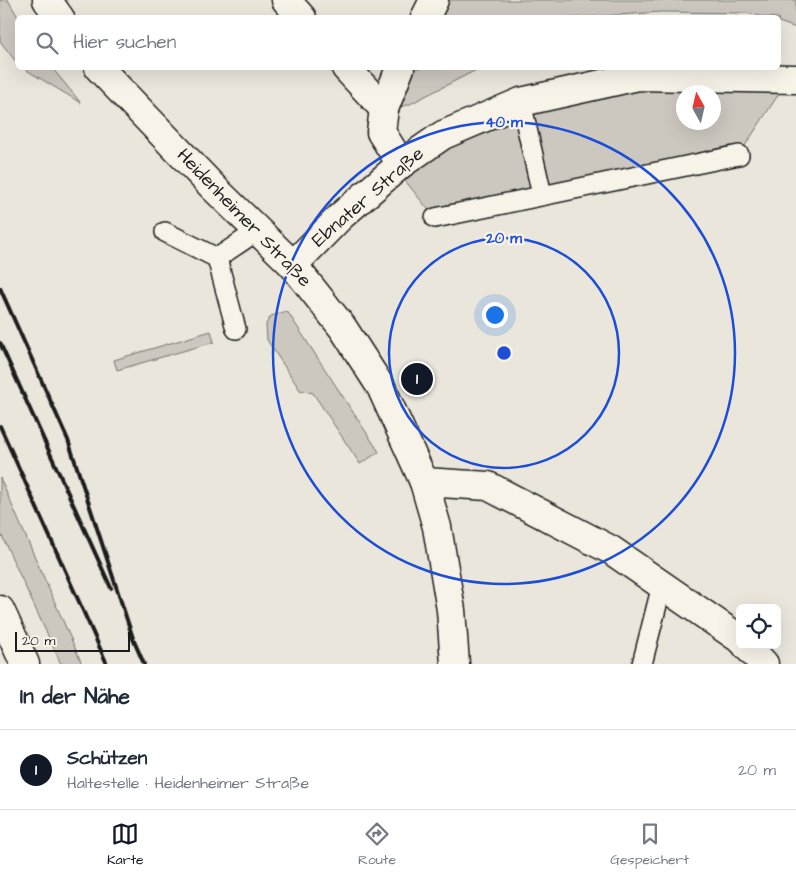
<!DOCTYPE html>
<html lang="de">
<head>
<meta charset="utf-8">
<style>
  body { margin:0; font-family:"Architects Daughter",sans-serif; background:#f6f6f7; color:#1f2937 }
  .controls { position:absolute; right:15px; bottom:15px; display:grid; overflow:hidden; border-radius:8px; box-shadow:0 5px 20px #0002 }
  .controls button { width:45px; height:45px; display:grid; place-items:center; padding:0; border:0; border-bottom:1px solid #e0e1e3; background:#fff; color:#1f2937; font:25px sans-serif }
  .compass { position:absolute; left:676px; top:85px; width:45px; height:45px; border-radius:50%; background:#fff; box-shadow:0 5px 20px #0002; rotate:352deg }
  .scale { position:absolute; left:15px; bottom:12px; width:115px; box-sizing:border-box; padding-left:5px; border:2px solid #1c1c1c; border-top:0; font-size:14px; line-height:18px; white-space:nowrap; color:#1c1c1c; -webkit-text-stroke:4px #f7f3e8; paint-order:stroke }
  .you { position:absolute; left:494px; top:314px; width:18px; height:18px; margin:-12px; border:4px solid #fff; border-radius:50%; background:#1a73e8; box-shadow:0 0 0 8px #1a73e833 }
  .badge { display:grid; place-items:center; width:32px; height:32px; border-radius:50%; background:#111827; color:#fff; font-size:16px; font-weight:700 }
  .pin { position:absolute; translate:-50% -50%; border:2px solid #fff; box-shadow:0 1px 5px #0006 }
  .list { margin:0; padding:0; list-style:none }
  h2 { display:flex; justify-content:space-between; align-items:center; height:65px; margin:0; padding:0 20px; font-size:21px }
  h2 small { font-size:16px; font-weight:400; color:#747a83 }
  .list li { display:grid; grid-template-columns:32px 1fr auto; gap:15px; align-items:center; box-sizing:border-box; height:80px; padding:0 20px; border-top:1px solid #e0e1e3 }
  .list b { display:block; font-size:19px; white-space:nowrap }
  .list p { margin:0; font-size:16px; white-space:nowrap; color:#747a83 }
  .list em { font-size:16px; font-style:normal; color:#747a83 }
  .icon { flex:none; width:28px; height:28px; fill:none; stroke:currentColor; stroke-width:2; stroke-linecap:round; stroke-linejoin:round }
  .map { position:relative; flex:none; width:796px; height:664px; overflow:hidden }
  .search { position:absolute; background:#fff; box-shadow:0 5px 20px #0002; left:15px; right:15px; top:15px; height:55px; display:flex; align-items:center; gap:12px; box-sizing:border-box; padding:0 18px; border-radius:8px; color:#747a83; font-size:19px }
  .sheet { height:145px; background:#fff }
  nav { display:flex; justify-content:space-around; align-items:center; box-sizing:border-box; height:70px; border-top:1px solid #e0e1e3; background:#fff; font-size:14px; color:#747a83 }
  nav a { display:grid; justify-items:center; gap:2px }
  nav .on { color:#111827 }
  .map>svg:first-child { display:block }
  .green { fill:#ccc8c0; stroke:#74726e; fill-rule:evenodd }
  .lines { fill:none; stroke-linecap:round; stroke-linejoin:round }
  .lane-casing { stroke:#1c1c1c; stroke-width:22 }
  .street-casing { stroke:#1c1c1c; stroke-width:31 }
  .secondary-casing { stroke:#1c1c1c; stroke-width:31 }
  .lane { stroke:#f7f3e8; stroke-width:19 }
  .street { stroke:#f7f3e8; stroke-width:28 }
  .secondary { stroke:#f7f3e8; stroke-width:28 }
  .rail { stroke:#1c1c1c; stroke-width:4 }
  .ring { fill:none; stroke:#1d4ed8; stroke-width:2.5 }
  .labels { text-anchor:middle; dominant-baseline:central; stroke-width:4.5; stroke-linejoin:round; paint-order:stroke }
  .street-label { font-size:19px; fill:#1c1c1c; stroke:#f7f3e8 }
  .centre { fill:#1d4ed8; stroke:#f7f3e8; stroke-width:2.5 }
  .ring-label { font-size:15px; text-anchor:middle; font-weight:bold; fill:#1d4ed8; stroke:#f7f3e8; stroke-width:4.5; stroke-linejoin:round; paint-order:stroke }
</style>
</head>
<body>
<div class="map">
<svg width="796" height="664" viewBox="0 0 796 664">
  <rect width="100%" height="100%" fill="#eae6dc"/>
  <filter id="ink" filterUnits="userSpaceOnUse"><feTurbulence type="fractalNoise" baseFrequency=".02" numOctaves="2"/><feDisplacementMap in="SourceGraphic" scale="10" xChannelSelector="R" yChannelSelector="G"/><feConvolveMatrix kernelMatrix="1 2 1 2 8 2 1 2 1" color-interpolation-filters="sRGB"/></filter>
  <g filter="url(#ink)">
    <g class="green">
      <polygon points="0,0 8,0 18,17 17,63 0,41"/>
      <polygon points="449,0 796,0 796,28 779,22 778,18 763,17 748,13 661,12 574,18 439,18"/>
      <polygon points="23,68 52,68 81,103"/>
      <polygon points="410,68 480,68 410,104 400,107 398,88"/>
      <path d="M638,80L784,86L739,155L435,218L391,163L443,135ZM684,92H714V122H684Z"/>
      <polygon points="287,311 379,452 360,464 313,393 300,390 267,340 266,324 271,316"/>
      <polygon points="211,331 214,342 117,370 114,360"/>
      <polygon points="0,478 82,664 61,664 0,532"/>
    </g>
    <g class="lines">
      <defs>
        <g id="lane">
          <polyline points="521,102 542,195"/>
          <polyline points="435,218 739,155"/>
          <polyline points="165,232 217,258"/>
          <polyline points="236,329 217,258 257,231"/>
          <polyline points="642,664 662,585"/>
        </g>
        <g id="street">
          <polyline points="286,0 302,18"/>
          <polyline points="425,18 434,0"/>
          <polyline points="346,68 384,109"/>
          <polyline points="400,68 384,109 381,132 401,164"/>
          <polyline points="424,482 488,486 611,550 740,639"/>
          <polyline points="0,610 25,664"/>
          <polyline points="746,645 764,664"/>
        </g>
        <g id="secondary">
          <polyline points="47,0 60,18"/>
          <polyline points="99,68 213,187 293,265 343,328 381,387 424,482 437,527 451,610 455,664"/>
          <polyline points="293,265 341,216 401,164 443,135 521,102 638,76 796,79"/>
        </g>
      </defs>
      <use href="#lane" class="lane-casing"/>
      <use href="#street" class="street-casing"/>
      <use href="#secondary" class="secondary-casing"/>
      <use href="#lane" class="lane"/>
      <use href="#street" class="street"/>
      <use href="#secondary" class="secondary"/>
      <g class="rail">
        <polyline points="0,288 68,440 133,638"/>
        <polyline points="0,343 111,588"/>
        <polyline points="0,426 107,664"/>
        <polyline points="130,632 144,664"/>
      </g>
    </g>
  </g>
  <g class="ring">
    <circle cx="504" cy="353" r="115"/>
    <circle cx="504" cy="353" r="231"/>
  </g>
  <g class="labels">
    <g class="street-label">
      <text transform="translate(368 197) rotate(-41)">Ebnater Straße</text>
      <text transform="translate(244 218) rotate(46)">Heidenheimer Straße</text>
    </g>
  </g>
  <circle cx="504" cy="353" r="8" class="centre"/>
  <g class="ring-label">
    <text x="504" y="127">40 m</text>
    <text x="504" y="243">20 m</text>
  </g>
</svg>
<div class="controls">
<button><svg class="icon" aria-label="locate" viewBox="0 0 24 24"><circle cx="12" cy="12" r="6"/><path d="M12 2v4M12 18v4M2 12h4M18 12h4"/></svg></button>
</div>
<svg class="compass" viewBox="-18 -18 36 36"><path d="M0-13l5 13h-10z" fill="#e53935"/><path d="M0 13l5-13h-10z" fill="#747a83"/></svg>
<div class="scale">20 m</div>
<div class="you"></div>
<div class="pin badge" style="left:417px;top:379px">1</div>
<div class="search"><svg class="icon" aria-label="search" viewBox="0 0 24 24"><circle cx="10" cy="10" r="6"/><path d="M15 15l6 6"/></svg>Hier suchen</div>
</div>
<section class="sheet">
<h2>In der Nähe<small></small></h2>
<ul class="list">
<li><span class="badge">1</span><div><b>Schützen</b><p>Haltestelle · Heidenheimer Straße</p></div><em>20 m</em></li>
</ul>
</section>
<nav>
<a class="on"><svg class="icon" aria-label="map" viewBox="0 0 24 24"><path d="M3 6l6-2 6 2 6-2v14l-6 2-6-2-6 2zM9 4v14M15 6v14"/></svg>Karte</a>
<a><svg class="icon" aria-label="directions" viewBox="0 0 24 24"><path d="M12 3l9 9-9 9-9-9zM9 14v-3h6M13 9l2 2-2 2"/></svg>Route</a>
<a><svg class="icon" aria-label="saved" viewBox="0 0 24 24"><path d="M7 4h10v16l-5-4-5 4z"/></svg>Gespeichert</a>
</nav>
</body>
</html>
